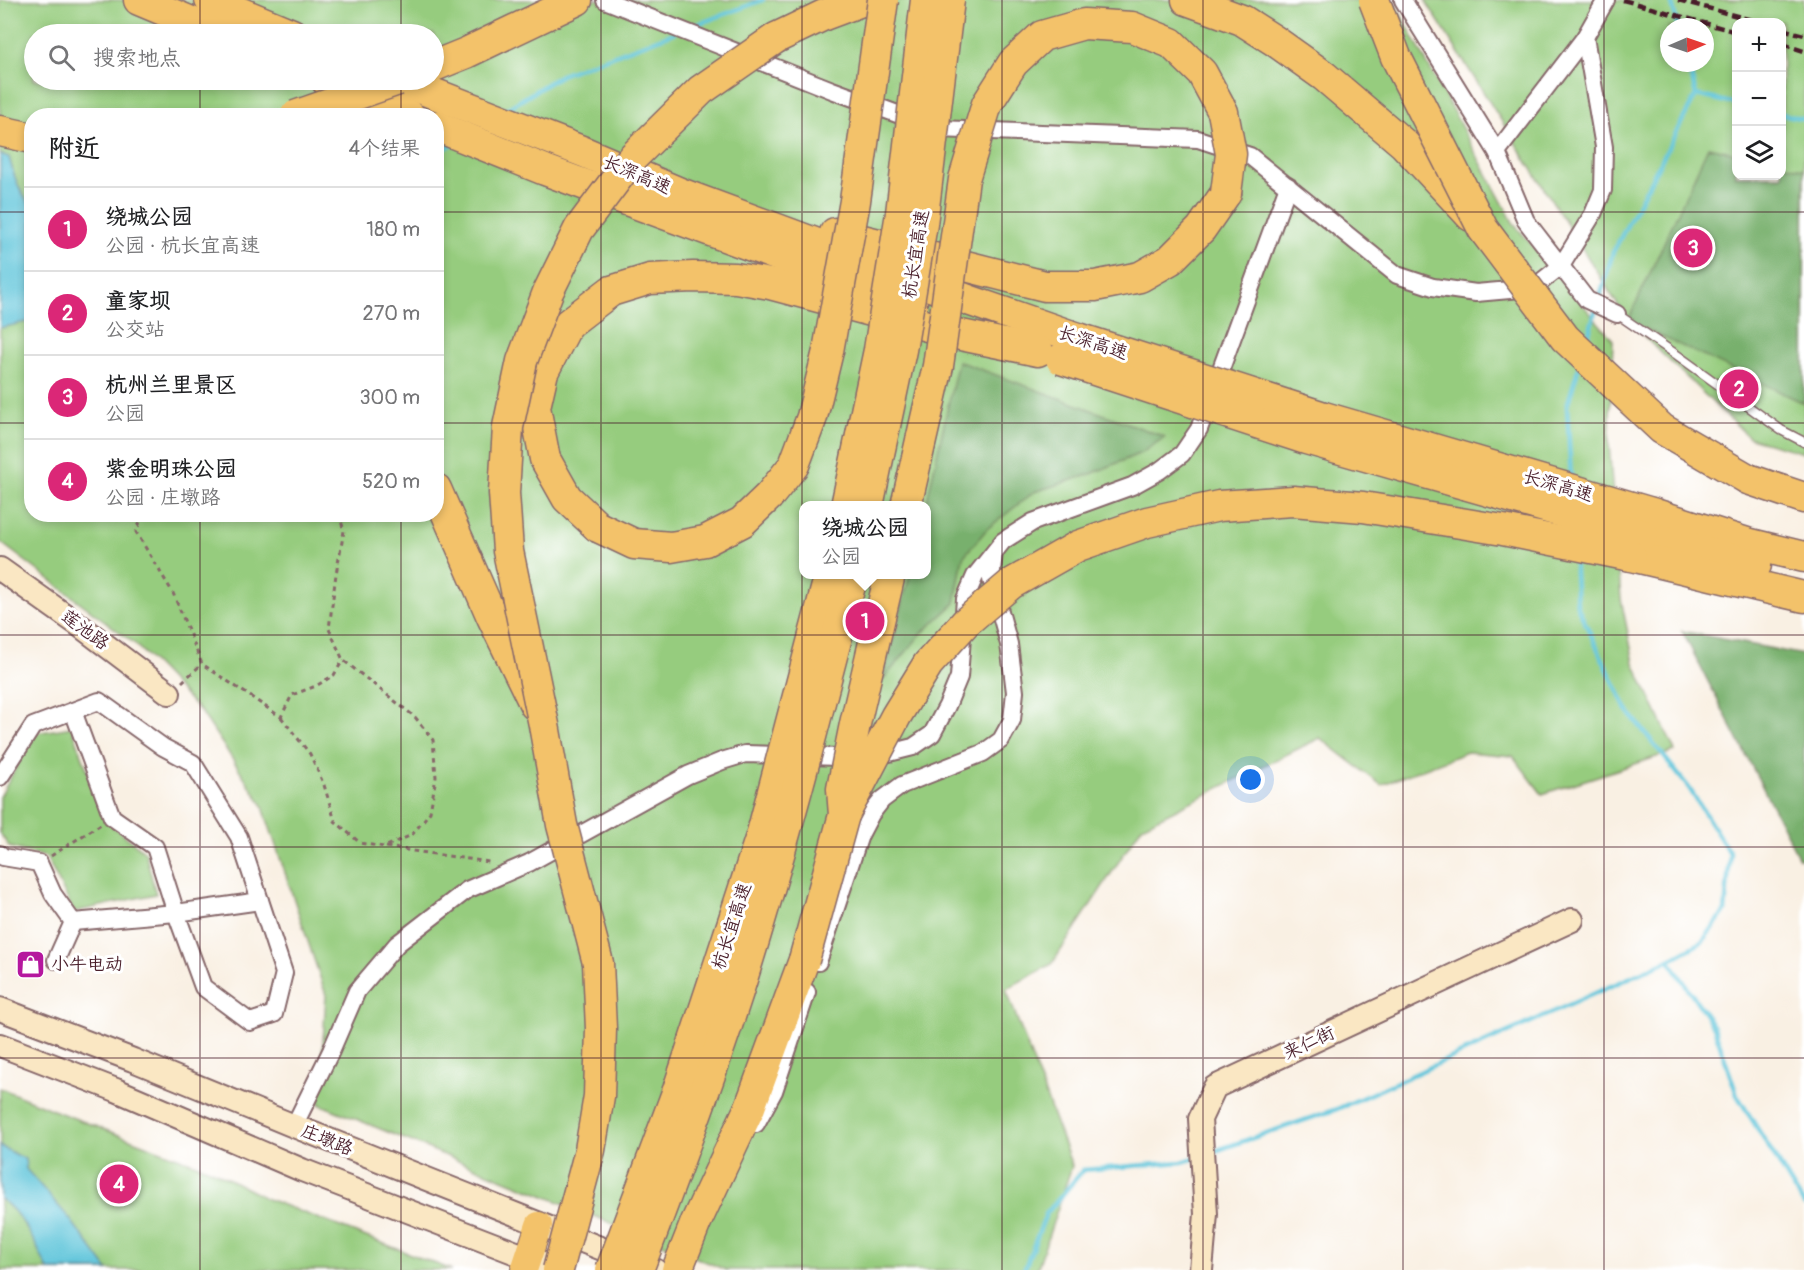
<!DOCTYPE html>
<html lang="zh">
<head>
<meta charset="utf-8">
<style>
  body { margin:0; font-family:Pangolin,"LXGW WenKai TC",sans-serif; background:#f2f2f2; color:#202124 }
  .controls { position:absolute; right:18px; top:18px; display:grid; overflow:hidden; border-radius:12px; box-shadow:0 3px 9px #0003 }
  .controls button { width:54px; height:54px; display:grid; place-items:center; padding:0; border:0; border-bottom:2px solid #e0e0e0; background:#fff; color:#202124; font:30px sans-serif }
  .compass { position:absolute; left:1660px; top:18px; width:54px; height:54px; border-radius:50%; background:#fff; box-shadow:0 3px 9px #0003; rotate:88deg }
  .you { position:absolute; left:1251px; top:780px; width:21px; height:21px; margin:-15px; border:4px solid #fff; border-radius:50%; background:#1a73e8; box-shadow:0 0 0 9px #1a73e833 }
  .badge { display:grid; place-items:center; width:39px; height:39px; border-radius:50%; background:#db2777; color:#fff; font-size:20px; font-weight:700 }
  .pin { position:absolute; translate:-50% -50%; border:3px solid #fff; box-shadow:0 2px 6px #0006 }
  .popup { position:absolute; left:799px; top:501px; width:132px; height:78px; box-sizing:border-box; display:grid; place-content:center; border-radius:12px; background:#fff; filter:drop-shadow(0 2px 4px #0005); font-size:20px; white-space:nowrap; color:#757577 }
  .popup b { font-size:22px; color:#202124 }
  .popup::after { content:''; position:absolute; left:50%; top:100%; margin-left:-12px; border:12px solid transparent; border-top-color:#fff }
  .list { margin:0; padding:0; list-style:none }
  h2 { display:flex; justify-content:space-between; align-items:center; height:78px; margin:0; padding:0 24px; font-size:26px }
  h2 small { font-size:20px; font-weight:400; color:#757577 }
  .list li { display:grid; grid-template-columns:39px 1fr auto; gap:18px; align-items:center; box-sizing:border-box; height:84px; padding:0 24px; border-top:2px solid #e0e0e0 }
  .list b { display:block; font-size:22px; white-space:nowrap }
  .list p { margin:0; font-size:20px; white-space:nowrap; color:#757577 }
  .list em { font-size:20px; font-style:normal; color:#757577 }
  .icon { flex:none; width:33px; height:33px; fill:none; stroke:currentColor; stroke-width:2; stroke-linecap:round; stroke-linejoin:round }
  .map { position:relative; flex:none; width:1804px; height:1270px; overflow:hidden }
  .search { position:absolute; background:#fff; box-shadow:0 3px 9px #0003; left:24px; top:24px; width:420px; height:66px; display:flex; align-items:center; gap:15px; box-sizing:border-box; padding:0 21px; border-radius:33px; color:#757577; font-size:22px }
  .panel { position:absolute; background:#fff; box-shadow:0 3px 9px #0003; left:24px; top:108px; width:420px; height:414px; border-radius:24px }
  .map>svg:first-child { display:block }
  .green { fill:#96cc7e; stroke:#707654; stroke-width:1.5; fill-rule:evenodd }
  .forest { fill:#78b06d; stroke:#61684c; stroke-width:1.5 }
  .water { fill:#5ec5da; stroke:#547282; stroke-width:1.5 }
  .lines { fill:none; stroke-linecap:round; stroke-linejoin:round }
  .stream { stroke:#5ec5da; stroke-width:4.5 }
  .lane-casing { stroke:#87686b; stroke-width:11 }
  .street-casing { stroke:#87686b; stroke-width:20 }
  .secondary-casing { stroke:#87686b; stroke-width:26 }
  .primary-casing { stroke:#87686b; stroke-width:28 }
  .highway-casing { stroke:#87686b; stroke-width:33 }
  .path { stroke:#87686b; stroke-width:3; stroke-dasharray:4.5 4.5; stroke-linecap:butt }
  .lane { stroke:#fff; stroke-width:8 }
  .street { stroke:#fff; stroke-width:16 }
  .secondary { stroke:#fae7c3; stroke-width:22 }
  .primary { stroke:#f3c26a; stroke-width:26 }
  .highway { stroke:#f3c26a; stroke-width:30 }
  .rail { stroke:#4a1f2b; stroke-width:4.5; stroke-dasharray:9 4.5; stroke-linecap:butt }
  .highway-bridge-casing { stroke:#87686b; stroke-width:33; stroke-linecap:butt }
  .highway-bridge { stroke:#f3c26a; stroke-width:30 }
  .grid { fill:none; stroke:#4a1f2b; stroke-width:1.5; stroke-opacity:0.55 }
  .labels { text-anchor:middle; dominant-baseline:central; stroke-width:6; stroke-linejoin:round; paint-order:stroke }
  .street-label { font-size:18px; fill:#4a1f2b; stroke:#fff }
  .poi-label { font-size:18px; fill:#4a1f2b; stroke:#fff; text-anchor:start }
</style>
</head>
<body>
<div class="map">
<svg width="1804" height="1270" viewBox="0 0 1804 1270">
  <rect width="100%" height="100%" fill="#fff"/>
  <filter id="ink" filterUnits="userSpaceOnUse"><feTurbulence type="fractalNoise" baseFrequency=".0167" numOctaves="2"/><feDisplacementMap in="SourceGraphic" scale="12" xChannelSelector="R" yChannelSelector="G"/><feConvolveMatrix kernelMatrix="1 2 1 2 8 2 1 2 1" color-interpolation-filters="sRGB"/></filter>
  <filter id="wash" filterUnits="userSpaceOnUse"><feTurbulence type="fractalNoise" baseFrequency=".008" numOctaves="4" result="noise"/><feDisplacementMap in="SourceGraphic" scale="24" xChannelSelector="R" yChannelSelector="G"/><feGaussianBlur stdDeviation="1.35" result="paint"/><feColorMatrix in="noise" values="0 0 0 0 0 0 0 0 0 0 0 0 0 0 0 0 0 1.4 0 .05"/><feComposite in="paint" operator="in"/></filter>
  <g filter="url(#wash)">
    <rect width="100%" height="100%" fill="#f9f0e3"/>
    <g class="green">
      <path d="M0,0H1393L1514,224L1613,340L1609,444L1621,599L1634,663L1675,751L1542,794L1513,756L1467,752L1381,785L1320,738L1142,826L1052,964L1006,989L1072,1166L1037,1270H726L319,1104L326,995L262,804L202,713L135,644L0,542ZM34,34H434V80H34ZM32,116H436V514H32ZM804,506H926V574H804Z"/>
      <path d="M1425,0H1804V453L1750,438L1628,321ZM1736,22H1782V176H1736ZM1669,27H1705V63H1669Z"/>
      <polygon points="72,727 105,820 145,852 156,894 74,912 46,857 9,847 0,833 0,797 35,733"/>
      <polygon points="0,1088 58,1112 212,1170 265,1198 452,1270 0,1270"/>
    </g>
    <g class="forest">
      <polygon points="1708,147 1736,153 1736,176 1782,176 1782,164 1804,169 1804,403 1628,321"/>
      <polygon points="958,361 1165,437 1141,453 1091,474 1034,492 987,529 963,557 955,603 921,634 882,681 910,575 926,574 926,505"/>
      <polygon points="1682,631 1804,655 1804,859 1799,858"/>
    </g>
    <g class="water">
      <path d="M0,154L9,157C14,176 19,192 32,207L31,321L0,328Z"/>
      <path d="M0,1146L25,1159L26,1169L70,1219L108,1270H48C37,1247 22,1212 0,1199Z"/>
    </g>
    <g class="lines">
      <g class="stream">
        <polyline points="1671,0 1678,27"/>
        <polyline points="690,27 763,0"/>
        <polyline points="1696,95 1736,104"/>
        <polyline points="507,109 561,75 674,33"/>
        <polyline points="1782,114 1804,119"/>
        <polyline points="436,154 452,144"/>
        <polyline points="1599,300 1613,252 1696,95 1688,63"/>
        <polyline points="1586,344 1596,308"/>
        <polyline points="1571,479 1567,406 1579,366"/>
        <polyline points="1669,960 1714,1027 1737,1095 1804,1205"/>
        <polyline points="1209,1153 1337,1109 1669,960 1702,942 1725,911 1730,854 1689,788 1627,710 1577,606 1574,556"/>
        <polyline points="1024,1270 1046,1214 1083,1170 1182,1162 1195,1158"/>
      </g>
    </g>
  </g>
  <g filter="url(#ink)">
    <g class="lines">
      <defs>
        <polyline id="lane" points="1617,314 1677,355 1781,430 1804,442"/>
        <g id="street">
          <polyline points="605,0 832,90 938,129 1198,139 1250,156 1397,275 1433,287 1476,293 1533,288 1561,266 1593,214 1603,190 1604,147 1585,37"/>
          <polyline points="1403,0 1497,152 1526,221 1587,300 1617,314"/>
          <polyline points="1497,152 1585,37 1606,0"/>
          <polyline points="0,777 33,726 99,701 163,747 193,763 239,837 284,973 274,1014 250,1022 203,987 176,913 155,847 112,817 73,711"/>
          <polyline points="0,854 3,857 39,863 53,894 73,922 176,913 260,901"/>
          <polyline points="56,960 73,922"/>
          <polyline points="818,962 860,835 871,814 882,800 902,785 983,753 1001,740 1012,720 1015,692 1009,644 991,579 994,553"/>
          <polyline points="756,1124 774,1091 807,992"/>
          <polyline points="294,1126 331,1051 357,991 397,944 467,890 529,863 688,775 722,761 745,754 869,758 913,747 932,734 947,706 959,677 965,599 975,576 1003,541 1033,522 1132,486 1159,471 1182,454 1199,429 1288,186"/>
        </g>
        <g id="secondary">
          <polyline points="0,569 79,625 169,693"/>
          <polyline points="0,1009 133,1060 294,1126 655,1270"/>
          <polyline points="0,1045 116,1090 302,1170 560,1270"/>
          <polyline points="1201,1270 1206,1214 1200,1119 1215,1087 1572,920"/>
        </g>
        <polyline id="primary" points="524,1270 539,1225"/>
        <g id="highway">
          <polyline points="139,0 220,34"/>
          <polyline points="210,0 292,34"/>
          <polyline points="1187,0 1242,20 1275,41 1324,76 1404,144 1471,216"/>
          <polyline points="776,38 824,15 864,0"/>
          <polyline points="434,66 466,53 577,0"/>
          <polyline points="326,80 410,116"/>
          <polyline points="399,80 584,152 680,193 971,301 1069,335"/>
          <polyline points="436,126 545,170 912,305"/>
          <polyline points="0,131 32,138"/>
          <polyline points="835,233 1045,286 1095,286 1140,277 1170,260 1201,229 1226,193"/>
          <polyline points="1748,479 1804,498"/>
          <polyline points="436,489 492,617 535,705"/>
          <polyline points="1652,513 1747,543 1804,557"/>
          <polyline points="598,527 567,498 545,459 535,407 543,372 568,324 611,291 650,279 693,277 736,278 770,284 961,335 1038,351"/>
          <polyline points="1643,535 1756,565"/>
          <polyline points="1631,556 1804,597"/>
          <polyline points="677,1270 696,1222 750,1107 804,960"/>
        </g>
      </defs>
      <use href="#lane" class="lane-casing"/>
      <use href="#street" class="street-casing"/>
      <use href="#secondary" class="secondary-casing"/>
      <use href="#primary" class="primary-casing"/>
      <use href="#highway" class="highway-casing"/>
      <g class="path">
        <polyline points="143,514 136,532 173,593 202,664 281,717 292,695 316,686 334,675 343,660"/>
        <polyline points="182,682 202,664"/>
        <polyline points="281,717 310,754 324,785 335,821 360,843 384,847 412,835 430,812 436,777 433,740 415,717 343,660 329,629 336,574 344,531 339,514"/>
        <polyline points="386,847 489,862"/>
        <polyline points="51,856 101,824"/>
      </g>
      <use href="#lane" class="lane"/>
      <use href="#street" class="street"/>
      <use href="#secondary" class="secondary"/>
      <use href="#primary" class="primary"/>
      <use href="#highway" class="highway"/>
      <g class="rail">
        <polyline points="1623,0 1736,32"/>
        <polyline points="1678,0 1759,22"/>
        <polyline points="1782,29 1804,35"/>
        <polyline points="1782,44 1804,51"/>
      </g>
      <defs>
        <g id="highway-bridge">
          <polyline points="1374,0 1396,57 1483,229 1565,338 1662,429 1748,479"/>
          <polyline points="295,116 398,80"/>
          <polyline points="1069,335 1324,417 1652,513"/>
          <polyline points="1061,359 1306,439 1643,535"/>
          <polyline points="846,506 879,350 901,213 926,0"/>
          <polyline points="868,506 901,350 922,224 949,0"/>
          <polyline points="906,506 938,366 964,179 987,104 1013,63 1042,36 1084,24 1132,27 1171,43 1202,73 1223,112 1231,154 1226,193"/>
          <polyline points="598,527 634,544 671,547 705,541 742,522 769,496 794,465 812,417 828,351 855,201 883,0"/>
          <polyline points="844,815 896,716 928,664 966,622 1011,584 1078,546 1147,522 1219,506 1293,501 1363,507 1503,530 1631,556"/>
          <polyline points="804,960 844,815 842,789 855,724 890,574"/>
          <polyline points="558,1270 590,1150 599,1096 601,1029 598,963 562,825 544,725 508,551 504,493 508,427 522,361 548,292 579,229 633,157 701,90 776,38"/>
          <polyline points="611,1270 678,1090 762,833 830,574"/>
          <path d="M638,1270C673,1178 708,1085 738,992C782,854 817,714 853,574"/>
        </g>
      </defs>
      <use href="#highway-bridge" class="highway-bridge-casing"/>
      <use href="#highway-bridge" class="highway-bridge"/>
    </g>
  </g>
  <path class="grid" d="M200,0V34M401,0V34M601,0V1270M802,0V1270M1002,0V1270M1203,0V1270M1403,0V1270M1604,0V1270M200,80V116M401,80V116M0,212H32M436,212H1804M0,423H32M436,423H1804M200,514V1270M401,514V1270M0,635H1804M0,847H1804M0,1058H1804"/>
  <defs>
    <symbol id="shop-square" viewBox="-11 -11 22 22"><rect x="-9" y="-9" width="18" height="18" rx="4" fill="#b5179e" stroke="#fff"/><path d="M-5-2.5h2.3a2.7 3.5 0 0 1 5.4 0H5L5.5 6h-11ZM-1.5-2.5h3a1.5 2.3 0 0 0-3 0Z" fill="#fff"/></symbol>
  </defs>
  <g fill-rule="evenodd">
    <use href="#shop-square" x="14" y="948" width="33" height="33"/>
  </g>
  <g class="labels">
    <g class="street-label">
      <text transform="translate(637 175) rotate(23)">长深高速</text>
      <text transform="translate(916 254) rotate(-81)">杭长宜高速</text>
      <text transform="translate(1093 343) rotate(18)">长深高速</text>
      <text transform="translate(1558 486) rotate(16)">长深高速</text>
      <text transform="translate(85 630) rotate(36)">莲池路</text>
      <text transform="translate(732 926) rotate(-72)">杭长宜高速</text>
      <text transform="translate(1309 1043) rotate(-25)">来仁街</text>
      <text transform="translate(327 1140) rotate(22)">庄墩路</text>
    </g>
    <g class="poi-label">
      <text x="51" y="964">小牛电动</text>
    </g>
  </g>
</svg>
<div class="controls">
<button>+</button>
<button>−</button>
<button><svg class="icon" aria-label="layers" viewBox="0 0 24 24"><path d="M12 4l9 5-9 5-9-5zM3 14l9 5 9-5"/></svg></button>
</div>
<svg class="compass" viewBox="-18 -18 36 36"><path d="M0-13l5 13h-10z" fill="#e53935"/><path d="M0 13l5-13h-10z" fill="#757577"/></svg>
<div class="you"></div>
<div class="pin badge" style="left:865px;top:621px">1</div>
<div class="popup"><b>绕城公园</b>公园</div>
<div class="pin badge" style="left:1739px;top:389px">2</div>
<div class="pin badge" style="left:1693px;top:248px">3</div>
<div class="pin badge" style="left:119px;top:1184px">4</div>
<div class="search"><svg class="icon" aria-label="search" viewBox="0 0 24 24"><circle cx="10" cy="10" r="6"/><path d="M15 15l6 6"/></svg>搜索地点</div>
<section class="panel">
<h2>附近<small>4个结果</small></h2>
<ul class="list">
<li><span class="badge">1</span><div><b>绕城公园</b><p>公园 · 杭长宜高速</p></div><em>180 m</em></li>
<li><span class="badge">2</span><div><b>童家坝</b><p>公交站</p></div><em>270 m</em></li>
<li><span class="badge">3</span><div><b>杭州兰里景区</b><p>公园</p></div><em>300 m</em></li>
<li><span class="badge">4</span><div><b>紫金明珠公园</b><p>公园 · 庄墩路</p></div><em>520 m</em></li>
</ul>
</section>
</div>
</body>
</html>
